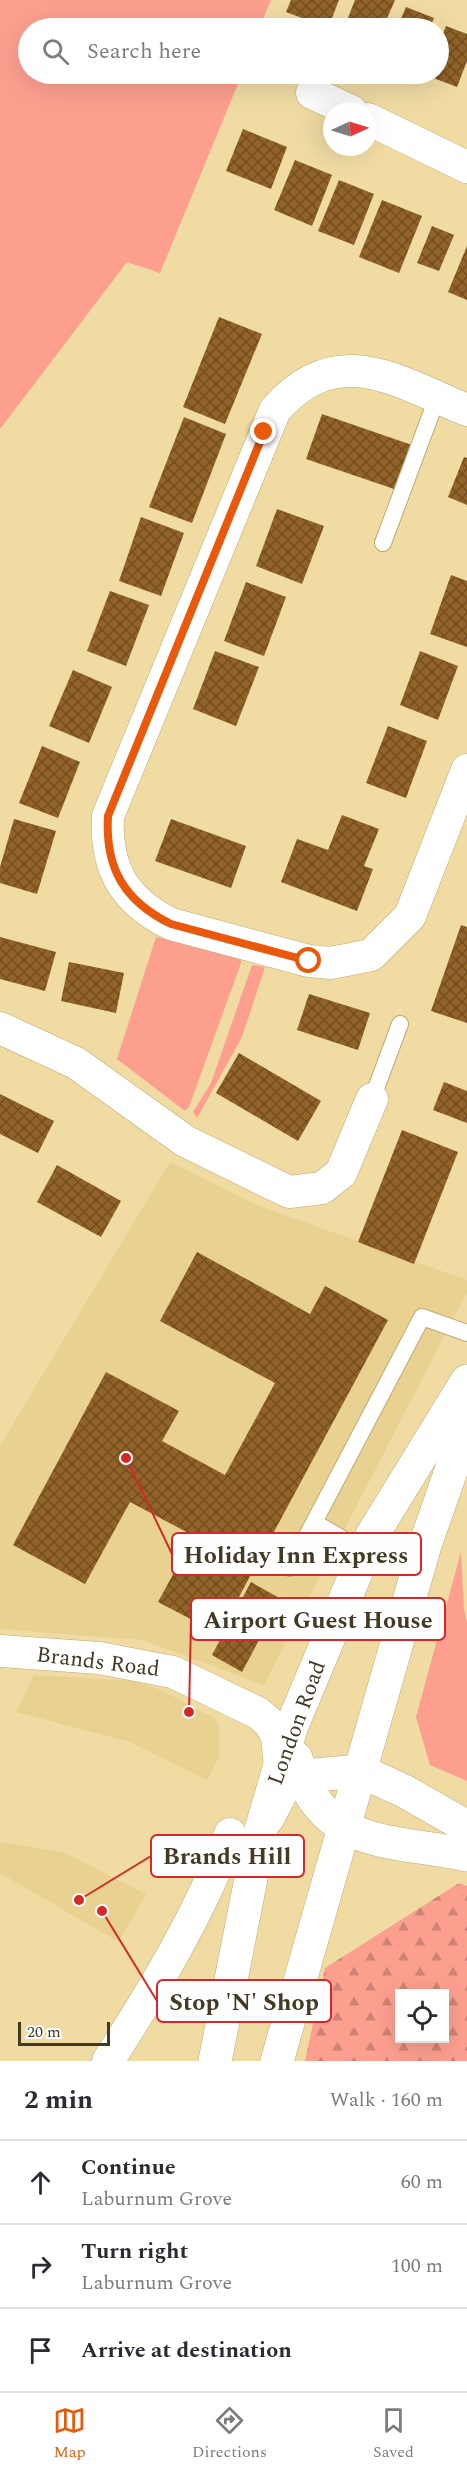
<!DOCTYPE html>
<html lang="en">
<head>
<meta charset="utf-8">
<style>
  body { margin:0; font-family:Spectral,serif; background:#f7f7f7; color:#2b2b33 }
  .controls { position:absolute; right:18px; bottom:18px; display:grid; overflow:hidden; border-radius:0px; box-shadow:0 6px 24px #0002 }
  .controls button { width:54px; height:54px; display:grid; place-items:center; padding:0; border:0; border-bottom:2px solid #e1e1e2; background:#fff; color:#2b2b33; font:30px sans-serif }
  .compass { position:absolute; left:323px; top:102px; width:54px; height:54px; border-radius:50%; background:#fff; box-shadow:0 6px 24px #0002; rotate:86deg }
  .scale { position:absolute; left:18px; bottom:15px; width:92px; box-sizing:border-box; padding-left:6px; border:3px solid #433a24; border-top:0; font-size:16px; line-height:21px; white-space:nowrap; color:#433a24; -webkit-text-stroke:4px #fefefe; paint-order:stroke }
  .stop { position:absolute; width:18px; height:18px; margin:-14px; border:4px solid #ea580c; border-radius:50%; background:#fff }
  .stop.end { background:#ea580c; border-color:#fff; box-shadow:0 2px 6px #0008 }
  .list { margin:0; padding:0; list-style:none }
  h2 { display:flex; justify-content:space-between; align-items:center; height:78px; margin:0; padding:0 24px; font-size:26px }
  h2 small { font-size:20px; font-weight:400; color:#7c7c81 }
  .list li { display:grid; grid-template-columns:39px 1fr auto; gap:18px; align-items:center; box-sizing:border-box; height:84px; padding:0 24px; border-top:2px solid #e1e1e2 }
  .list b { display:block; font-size:22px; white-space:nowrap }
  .list p { margin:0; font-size:20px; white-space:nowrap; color:#7c7c81 }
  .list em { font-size:20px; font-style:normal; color:#7c7c81 }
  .icon { flex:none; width:33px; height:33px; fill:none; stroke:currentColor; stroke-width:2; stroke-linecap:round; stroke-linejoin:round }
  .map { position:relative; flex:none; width:467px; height:2061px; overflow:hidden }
  .search { position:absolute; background:#fff; box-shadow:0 6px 24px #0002; left:18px; right:18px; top:18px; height:66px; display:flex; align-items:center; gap:15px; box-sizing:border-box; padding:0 21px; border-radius:33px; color:#7c7c81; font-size:22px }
  .sheet { height:330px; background:#fff }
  nav { display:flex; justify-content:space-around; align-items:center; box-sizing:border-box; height:84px; border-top:2px solid #e1e1e2; background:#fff; font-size:16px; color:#7c7c81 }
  nav a { display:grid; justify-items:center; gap:3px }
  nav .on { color:#ea580c }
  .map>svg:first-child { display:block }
  .built { fill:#e8d191 }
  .grass { fill:#fd9f8f }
  .forest { fill:url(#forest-firs); fill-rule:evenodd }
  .building { fill:url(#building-cross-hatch) }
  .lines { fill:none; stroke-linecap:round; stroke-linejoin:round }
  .lane-casing { stroke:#beaa74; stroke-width:18 }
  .street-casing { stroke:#beaa74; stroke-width:33 }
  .secondary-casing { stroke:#beaa74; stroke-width:34 }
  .highway-casing { stroke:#beaa74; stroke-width:34 }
  .lane { stroke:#fff; stroke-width:16 }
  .street { stroke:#fff; stroke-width:32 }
  .secondary { stroke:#fff; stroke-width:33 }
  .highway { stroke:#fff; stroke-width:33 }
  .route { stroke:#ea580c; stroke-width:8 }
  .labels { text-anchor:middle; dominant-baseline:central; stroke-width:6; stroke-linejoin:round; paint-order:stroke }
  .street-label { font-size:22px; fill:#433a24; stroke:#fefefe }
  .leader { fill:none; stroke:#d62828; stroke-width:2 }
  .callout-dot { fill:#d62828; stroke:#fefefe; stroke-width:2 }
  .callout { fill:#fefefe; stroke:#d62828; stroke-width:2 }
  .callout-label { font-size:24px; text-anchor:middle; font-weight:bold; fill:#433a24 }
</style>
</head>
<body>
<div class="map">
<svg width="467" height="2061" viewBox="0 0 467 2061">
  <defs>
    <pattern id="forest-firs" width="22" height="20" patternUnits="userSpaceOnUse" patternTransform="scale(1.5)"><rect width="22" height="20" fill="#fd9f8f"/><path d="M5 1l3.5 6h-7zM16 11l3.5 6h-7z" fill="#ce8375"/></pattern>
    <pattern id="building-cross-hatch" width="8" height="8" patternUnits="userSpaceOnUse" patternTransform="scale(1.5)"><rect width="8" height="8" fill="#916328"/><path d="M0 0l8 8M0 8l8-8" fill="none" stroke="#724e21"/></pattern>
  </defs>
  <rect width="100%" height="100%" fill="#f0dba3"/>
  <g class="built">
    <polygon points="170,1162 256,1205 467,1280 467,1292 264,1685 142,1640 0,1629 0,1446"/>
    <polygon points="34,1675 135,1681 161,1690 214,1718 219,1724 219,1757 207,1780 130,1742 16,1712"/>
    <polygon points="0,1842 63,1852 146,1894 119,1942 0,1873"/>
  </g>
  <g class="grass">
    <polygon points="0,0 271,0 259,28 28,28 28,74 242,74 160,273 127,262 0,429"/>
    <polygon points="156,937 240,955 241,963 189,1107 185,1111 117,1059"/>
    <polygon points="252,965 265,967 242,1037 197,1118 193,1112 211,1083"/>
    <polygon points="461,1552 464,1609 467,1623 467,1781 430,1765 416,1717"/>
  </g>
  <path class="forest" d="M459,1883L467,1886V2061H305L325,1968ZM400,1994H444V2038H400Z"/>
  <g class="building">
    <polygon points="291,0 339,0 328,28 286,12"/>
    <polygon points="355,0 395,0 383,28 344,28"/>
    <polygon points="406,7 434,18 430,28 397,28"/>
    <polygon points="446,26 467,34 467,61 457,87 423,74 438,74 438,45"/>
    <polygon points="243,129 287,147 271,189 226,171"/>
    <polygon points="295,160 332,175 312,226 274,210"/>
    <polygon points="339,180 374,194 354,245 318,231"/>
    <polygon points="382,200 422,216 399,273 359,257"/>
    <polygon points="432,226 454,235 439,271 417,263"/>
    <polygon points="467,246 467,300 448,292"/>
    <polygon points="219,317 262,334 225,424 183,407"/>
    <polygon points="322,414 412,445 397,490 306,459"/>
    <polygon points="184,417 226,434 192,523 149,507"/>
    <polygon points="464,457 467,458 467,505 448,497"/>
    <polygon points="277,509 324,526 302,584 256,566"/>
    <polygon points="141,517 184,533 161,596 119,581"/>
    <polygon points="451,575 467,581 467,647 430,634"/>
    <polygon points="246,582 286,597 264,656 224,641"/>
    <polygon points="110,591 149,605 126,666 87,651"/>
    <polygon points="215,651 259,667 236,726 193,709"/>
    <polygon points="420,651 458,666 438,720 400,705"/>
    <polygon points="73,670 112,687 89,743 49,726"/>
    <polygon points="388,726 427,741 406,798 366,783"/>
    <polygon points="42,746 80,762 58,818 19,803"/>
    <polygon points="342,815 379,829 364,866 373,869 357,911 281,882 297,839 328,850"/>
    <polygon points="14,819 56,831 37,894 0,883 0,867"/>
    <polygon points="171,819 246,846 231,888 155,861"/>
    <polygon points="461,925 467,927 467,1023 431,1011"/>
    <polygon points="0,937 56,952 45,991 0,979"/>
    <polygon points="69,962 124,973 116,1013 61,1001"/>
    <polygon points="309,994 370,1013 358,1050 297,1030"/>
    <polygon points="239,1053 321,1101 298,1141 216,1093"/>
    <polygon points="444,1082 467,1091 467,1123 433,1110"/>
    <polygon points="0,1094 54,1121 38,1153 0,1134"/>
    <polygon points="402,1130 458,1152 414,1264 358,1242"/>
    <polygon points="57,1165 121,1201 101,1237 37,1202"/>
    <polygon points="197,1252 310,1314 325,1286 388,1320 219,1634 158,1602 194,1536 130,1502 85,1584 13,1545 106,1372 179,1411 162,1441 225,1475 275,1383 160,1321"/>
    <polygon points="251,1582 281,1599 242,1672 212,1655"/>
  </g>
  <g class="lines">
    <defs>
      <g id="lane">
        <polyline points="383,543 437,398"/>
        <polyline points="372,1099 400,1024"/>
        <polyline points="315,1523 364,1551"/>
        <polyline points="290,1568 422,1317 467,1333"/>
      </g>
      <g id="street">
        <polyline points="312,93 351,111"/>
        <polyline points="368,119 467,167"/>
        <path d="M467,410C396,381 337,339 275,410L108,816C105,868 124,901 171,924L309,961L331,963L371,955L410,916L467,770"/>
        <polyline points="0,1028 76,1063 185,1141 289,1192 322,1188 341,1173 372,1099"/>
        <polyline points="0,1651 99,1658 173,1672 258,1713 270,1723 277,1737 280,1766"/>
        <path d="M108,2061C155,1988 199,1915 230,1834"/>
      </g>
      <g id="secondary">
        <path d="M296,1758C320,1850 392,1839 467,1855"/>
        <polyline points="268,1818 284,1787 303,1776 360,1771 404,1791 467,1827"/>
      </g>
      <g id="highway">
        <polyline points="215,2061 260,1833 291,1728 371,1537 467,1381"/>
        <polyline points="277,2061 425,1545 467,1425"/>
      </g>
    </defs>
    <use href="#lane" class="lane-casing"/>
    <use href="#street" class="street-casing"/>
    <use href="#secondary" class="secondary-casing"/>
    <use href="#highway" class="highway-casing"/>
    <use href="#lane" class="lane"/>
    <use href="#street" class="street"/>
    <use href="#secondary" class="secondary"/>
    <use href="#highway" class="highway"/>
  </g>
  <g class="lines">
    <path class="route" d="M264,432L108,816C105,868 124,901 171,924L309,961"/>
  </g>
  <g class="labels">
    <g class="street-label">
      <text transform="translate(98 1662) rotate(7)">Brands Road</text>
      <text transform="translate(297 1723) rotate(-70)">London Road</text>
    </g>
  </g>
  <path class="leader" d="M126 1458L172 1554M189 1712L191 1619M79 1900L151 1856M102 1911L157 2001"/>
  <g class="callout-dot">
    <circle cx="126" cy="1458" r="6"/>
    <circle cx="189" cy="1712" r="6"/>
    <circle cx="79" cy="1900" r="6"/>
    <circle cx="102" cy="1911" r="6"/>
  </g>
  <g class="callout">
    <rect x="172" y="1533" width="249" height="42" rx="6"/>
    <rect x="191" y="1598" width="254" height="42" rx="6"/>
    <rect x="151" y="1835" width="153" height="42" rx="6"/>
    <rect x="157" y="1980" width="174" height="42" rx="6"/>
  </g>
  <g class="callout-label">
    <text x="296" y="1563">Holiday Inn Express</text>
    <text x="318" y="1628">Airport Guest House</text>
    <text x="227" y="1864">Brands Hill</text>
    <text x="244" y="2010">Stop 'N' Shop</text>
  </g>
</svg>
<div class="controls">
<button><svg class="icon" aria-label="locate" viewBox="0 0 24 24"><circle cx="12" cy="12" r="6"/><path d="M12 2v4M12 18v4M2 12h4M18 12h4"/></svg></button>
</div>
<svg class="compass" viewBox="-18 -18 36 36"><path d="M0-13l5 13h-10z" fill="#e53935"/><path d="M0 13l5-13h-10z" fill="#7c7c81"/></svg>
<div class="scale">20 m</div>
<div class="stop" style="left:309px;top:961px"></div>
<div class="stop end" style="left:264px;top:432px"></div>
<div class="search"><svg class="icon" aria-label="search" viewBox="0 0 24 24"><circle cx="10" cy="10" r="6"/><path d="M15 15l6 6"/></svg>Search here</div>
</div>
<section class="sheet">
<h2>2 min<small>Walk · 160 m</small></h2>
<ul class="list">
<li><svg class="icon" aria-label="ahead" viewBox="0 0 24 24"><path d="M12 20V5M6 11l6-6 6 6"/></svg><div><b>Continue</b><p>Laburnum Grove</p></div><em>60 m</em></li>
<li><svg class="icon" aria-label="right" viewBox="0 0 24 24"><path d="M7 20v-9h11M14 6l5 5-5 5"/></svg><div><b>Turn right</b><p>Laburnum Grove</p></div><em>100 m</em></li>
<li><svg class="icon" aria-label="arrive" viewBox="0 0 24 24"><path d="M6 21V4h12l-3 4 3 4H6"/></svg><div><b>Arrive at destination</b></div></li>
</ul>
</section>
<nav>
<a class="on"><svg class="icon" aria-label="map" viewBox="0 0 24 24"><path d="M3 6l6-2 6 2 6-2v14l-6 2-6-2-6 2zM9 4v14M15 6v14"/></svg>Map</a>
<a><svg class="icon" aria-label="directions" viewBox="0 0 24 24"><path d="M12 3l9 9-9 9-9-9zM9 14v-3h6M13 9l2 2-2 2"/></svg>Directions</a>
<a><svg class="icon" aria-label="saved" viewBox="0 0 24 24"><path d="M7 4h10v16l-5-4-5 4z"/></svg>Saved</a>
</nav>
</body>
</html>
